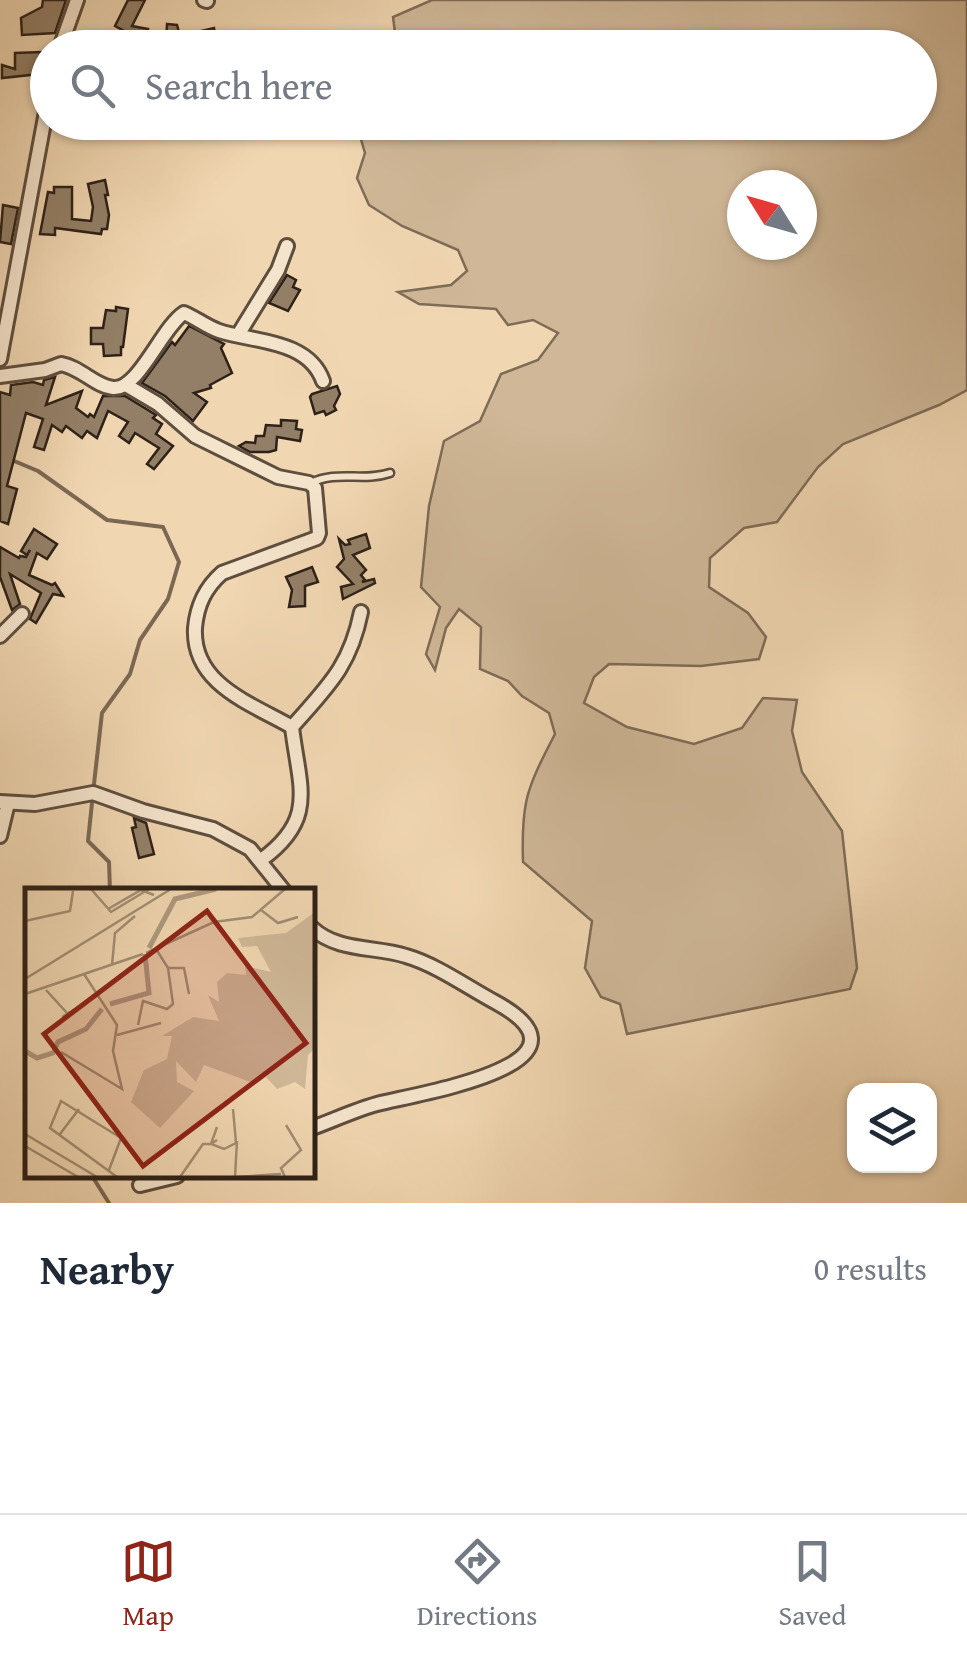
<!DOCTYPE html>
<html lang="en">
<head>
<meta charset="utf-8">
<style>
  body { margin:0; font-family:"Gentium Book Plus",serif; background:#f2f2f3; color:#1f2937 }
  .controls { position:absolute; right:30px; bottom:30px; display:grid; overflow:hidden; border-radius:20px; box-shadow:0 2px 8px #0004 }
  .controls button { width:90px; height:90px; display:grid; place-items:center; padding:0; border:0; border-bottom:2px solid #e0e1e3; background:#fff; color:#1f2937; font:50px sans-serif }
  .compass { position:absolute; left:727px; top:170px; width:90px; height:90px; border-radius:50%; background:#fff; box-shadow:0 2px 8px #0004; rotate:307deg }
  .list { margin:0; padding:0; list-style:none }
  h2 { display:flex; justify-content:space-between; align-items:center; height:130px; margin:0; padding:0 40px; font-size:42px }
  h2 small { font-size:32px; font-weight:400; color:#747a83 }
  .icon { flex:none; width:55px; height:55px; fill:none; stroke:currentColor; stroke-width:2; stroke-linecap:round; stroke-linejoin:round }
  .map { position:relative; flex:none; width:967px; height:1203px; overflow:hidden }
  .search { position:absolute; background:#fff; box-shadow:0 2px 8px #0004; left:30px; right:30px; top:30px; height:110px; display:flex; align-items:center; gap:25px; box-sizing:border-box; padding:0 35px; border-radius:55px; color:#747a83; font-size:38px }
  .sheet { height:310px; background:#fff }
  nav { display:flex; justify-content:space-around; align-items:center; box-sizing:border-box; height:140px; border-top:2px solid #e0e1e3; background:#fff; font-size:28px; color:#747a83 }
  nav a { display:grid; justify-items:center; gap:5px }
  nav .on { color:#8f2418 }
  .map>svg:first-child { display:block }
  .green { fill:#cfb797; stroke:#7e6c57; stroke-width:2.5; fill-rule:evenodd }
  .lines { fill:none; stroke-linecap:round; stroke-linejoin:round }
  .stream { stroke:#7b6854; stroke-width:4 }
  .building { fill:#937f67; stroke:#2e2117; stroke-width:2.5 }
  .service-casing { stroke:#5e4e3e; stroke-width:11 }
  .minor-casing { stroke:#5e4e3e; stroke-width:18 }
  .service { stroke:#f5e4cc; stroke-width:6 }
  .minor { stroke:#f5e4cc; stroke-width:12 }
  .inset-river { fill:none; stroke:#ae987d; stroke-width:5 }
  .inset-road { fill:none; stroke:#a28e73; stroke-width:2.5 }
  .view { fill:#8f2418; fill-opacity:0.15; stroke:#8f2418; stroke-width:5 }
  .inset-edge { fill:none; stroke:#2e2117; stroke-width:5 }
</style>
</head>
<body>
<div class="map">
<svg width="967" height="1203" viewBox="0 0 967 1203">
  <rect width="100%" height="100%" fill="#f0d6b1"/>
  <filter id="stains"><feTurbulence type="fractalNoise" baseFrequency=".002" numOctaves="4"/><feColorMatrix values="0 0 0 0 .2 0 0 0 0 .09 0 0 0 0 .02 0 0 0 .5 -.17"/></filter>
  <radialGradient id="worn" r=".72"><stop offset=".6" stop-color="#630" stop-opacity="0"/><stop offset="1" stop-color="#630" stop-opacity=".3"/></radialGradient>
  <path class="green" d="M432,0H967V390L939,405L843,444L818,467L777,522L744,528L710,558L709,587L748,613L766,637L759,659L701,666L609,664L594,677L584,703L627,727L694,744L742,728L763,698L797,700L792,731L802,772L842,831L857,968L850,989L627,1034L620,1004L601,997L585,968L592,921L523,862C521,801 527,788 555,734L549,713L522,696L508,681L480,669L481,627L459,609L446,628L435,670L426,654L440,607L421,587L429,506L444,441L480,421L501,374L538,360L558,333L533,320L508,325L496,309L419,304L398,292L451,285L467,271L458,250L402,226L369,205L357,178L365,153L357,126L359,122H920V48H433L437,37L396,41L393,17ZM742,185H802V245H742Z"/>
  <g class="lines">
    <g class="stream">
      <polyline points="0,455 38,471 107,520 163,527 179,562 168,599 140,640 130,674 102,713 94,784"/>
      <polyline points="92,803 88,841 109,862 110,891"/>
      <polyline points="92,1176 109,1203"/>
    </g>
  </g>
  <g class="building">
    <polygon points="43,0 66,0 55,33 22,35 21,18 42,7"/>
    <polygon points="128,0 145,0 132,26 148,29 145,42 125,38 126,32 115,26"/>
    <polygon points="167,24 177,25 180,36 214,28 216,41 212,42 213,48 166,48"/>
    <polygon points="42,52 39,74 2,78 2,65 15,69 15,53"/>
    <polygon points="105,180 108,195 105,195 109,215 107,229 102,229 101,234 55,228 55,235 40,234 48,192 54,193 54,187 72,187 72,219 91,221 93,207 88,184"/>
    <polygon points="3,205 18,208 11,244 0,242"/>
    <polygon points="287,275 296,280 293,287 300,290 288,311 269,303"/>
    <polygon points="116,307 128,309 123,347 121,347 121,355 104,356 103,344 91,344 91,328 103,328 106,310 116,311"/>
    <polygon points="189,326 224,344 221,348 232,373 210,385 211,388 194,393 207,402 193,421 165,396 142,383 172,342 175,345"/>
    <polygon points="55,377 46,405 82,391 76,408 88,417 90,414 94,417 103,396 125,396 156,415 153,418 162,424 156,434 173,446 154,469 147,464 159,448 135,433 129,443 119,436 128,422 108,411 97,438 87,431 82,438 66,426 62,432 52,425 44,450 34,447 43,419 26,413 7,486 17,489 8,524 0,521 0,392 10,395 11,385 33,382 43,385 44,380"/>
    <polygon points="337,386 340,394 334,406 336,410 326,415 324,411 315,414 310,397 312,394"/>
    <polygon points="281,420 297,421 296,429 302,430 300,441 277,437 276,450 269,452 250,452 239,446 246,442 255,443 256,436 264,436 266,425 281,426"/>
    <polygon points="34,529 57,544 47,559 37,553 29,575 52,585 55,583 63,596 53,594 36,623 30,619 41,593 10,574 20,604 12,610 0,577 0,547 19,558 20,556 26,557 30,550 27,555 21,551"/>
    <polygon points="366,534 370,548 353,555 366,570 361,575 365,580 362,582 374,579 375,583 343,599 341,587 353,584 337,567 344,559 339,539 345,545 350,544 348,540"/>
    <polygon points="312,567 318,582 305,586 305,606 289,607 292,590 286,577"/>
    <polygon points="134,818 146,823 154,854 139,858 132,828 136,827"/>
  </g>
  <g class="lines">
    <defs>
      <path id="service" d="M311,483C337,470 363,482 390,473"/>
      <g id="minor">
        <polyline points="204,0 207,1"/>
        <polyline points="60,48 77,0"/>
        <polyline points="238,335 278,270 287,246"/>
        <polyline points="0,359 48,101"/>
        <path d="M0,376L45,370L61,364C80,367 95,386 113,388C138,391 162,327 184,313C196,318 207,327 219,331C252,342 308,339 323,381"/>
        <path d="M126,385L158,404L195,436L278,477L309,483L315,488L319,533L317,538L222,573C205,588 197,605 195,628C192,684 250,703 292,727"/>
        <polyline points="0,636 22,614"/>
        <polyline points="0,802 35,804 93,793 143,811 213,829 250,849 284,891"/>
        <polyline points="0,836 8,803"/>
        <path d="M261,860C318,819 299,787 292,727C327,687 350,667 361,612"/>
        <path d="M312,928C338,952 375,946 406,956C437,965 467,987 495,1002C609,1064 420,1093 377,1104C355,1110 334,1120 312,1128"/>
        <polyline points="140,1185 177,1176"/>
      </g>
    </defs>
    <use href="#service" class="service-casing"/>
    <use href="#minor" class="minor-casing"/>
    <use href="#service" class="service"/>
    <use href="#minor" class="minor"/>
  </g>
  <g transform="translate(25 888)">
    <rect width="290" height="290" fill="#f0d6b1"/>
    <path d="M290,24V160L283,167L280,201L270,194L252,201L241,189L231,196L179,177L171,194L151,173L152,194L169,203L135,240L106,214L119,182L142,171L147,148H137L168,129L194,133L183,107L194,114L192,94L202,85L221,87L220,78L246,84L232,58L217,59L213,50L261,45Z" fill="#cfb797"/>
    <path class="inset-river" d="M124,60L150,11L191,1M85,116L124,105L120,66M0,163L12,170L28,165L33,154L61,141L77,121"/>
    <path class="inset-road" d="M66,1L86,24L124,1M83,21L116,2L129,7M236,22L253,35L273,29M0,33L45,23L48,3M131,61L143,80H159L164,106M121,65L189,34L227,29L260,1M87,77L90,45L110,28M0,91L146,1M21,102L42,125M0,106L118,66M37,129L74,106M113,137L118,113L142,121L148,116L143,80M92,147L136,135M36,164L97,201L88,163L92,137L59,86M0,246L72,289M35,246L54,221M192,252L186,256L199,261L211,255L208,221M0,258L53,289M84,282L96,250L36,213L25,240L92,289M155,289L178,256H186L192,239M210,289L212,253M212,289L256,286M260,289L256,280L276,262L261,237"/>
    <path class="view" d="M182,23L281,155L118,278L19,146Z"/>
    <rect width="290" height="290" class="inset-edge"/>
  </g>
  <rect width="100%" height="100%" filter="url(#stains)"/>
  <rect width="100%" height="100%" fill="url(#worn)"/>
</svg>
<div class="controls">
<button><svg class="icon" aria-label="layers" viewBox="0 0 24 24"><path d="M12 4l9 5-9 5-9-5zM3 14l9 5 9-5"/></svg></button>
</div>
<svg class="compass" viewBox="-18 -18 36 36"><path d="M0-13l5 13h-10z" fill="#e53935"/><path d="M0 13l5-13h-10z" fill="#747a83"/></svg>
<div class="search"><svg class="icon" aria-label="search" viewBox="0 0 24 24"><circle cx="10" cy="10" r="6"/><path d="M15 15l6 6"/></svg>Search here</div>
</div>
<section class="sheet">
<h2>Nearby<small>0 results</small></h2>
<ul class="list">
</ul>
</section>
<nav>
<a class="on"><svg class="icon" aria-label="map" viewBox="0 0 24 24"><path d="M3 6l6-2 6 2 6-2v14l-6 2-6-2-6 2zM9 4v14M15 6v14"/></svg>Map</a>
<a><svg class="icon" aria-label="directions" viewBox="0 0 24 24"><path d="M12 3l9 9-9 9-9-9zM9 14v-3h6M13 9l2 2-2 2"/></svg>Directions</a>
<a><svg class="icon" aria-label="saved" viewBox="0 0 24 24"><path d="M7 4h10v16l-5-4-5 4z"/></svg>Saved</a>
</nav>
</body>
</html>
